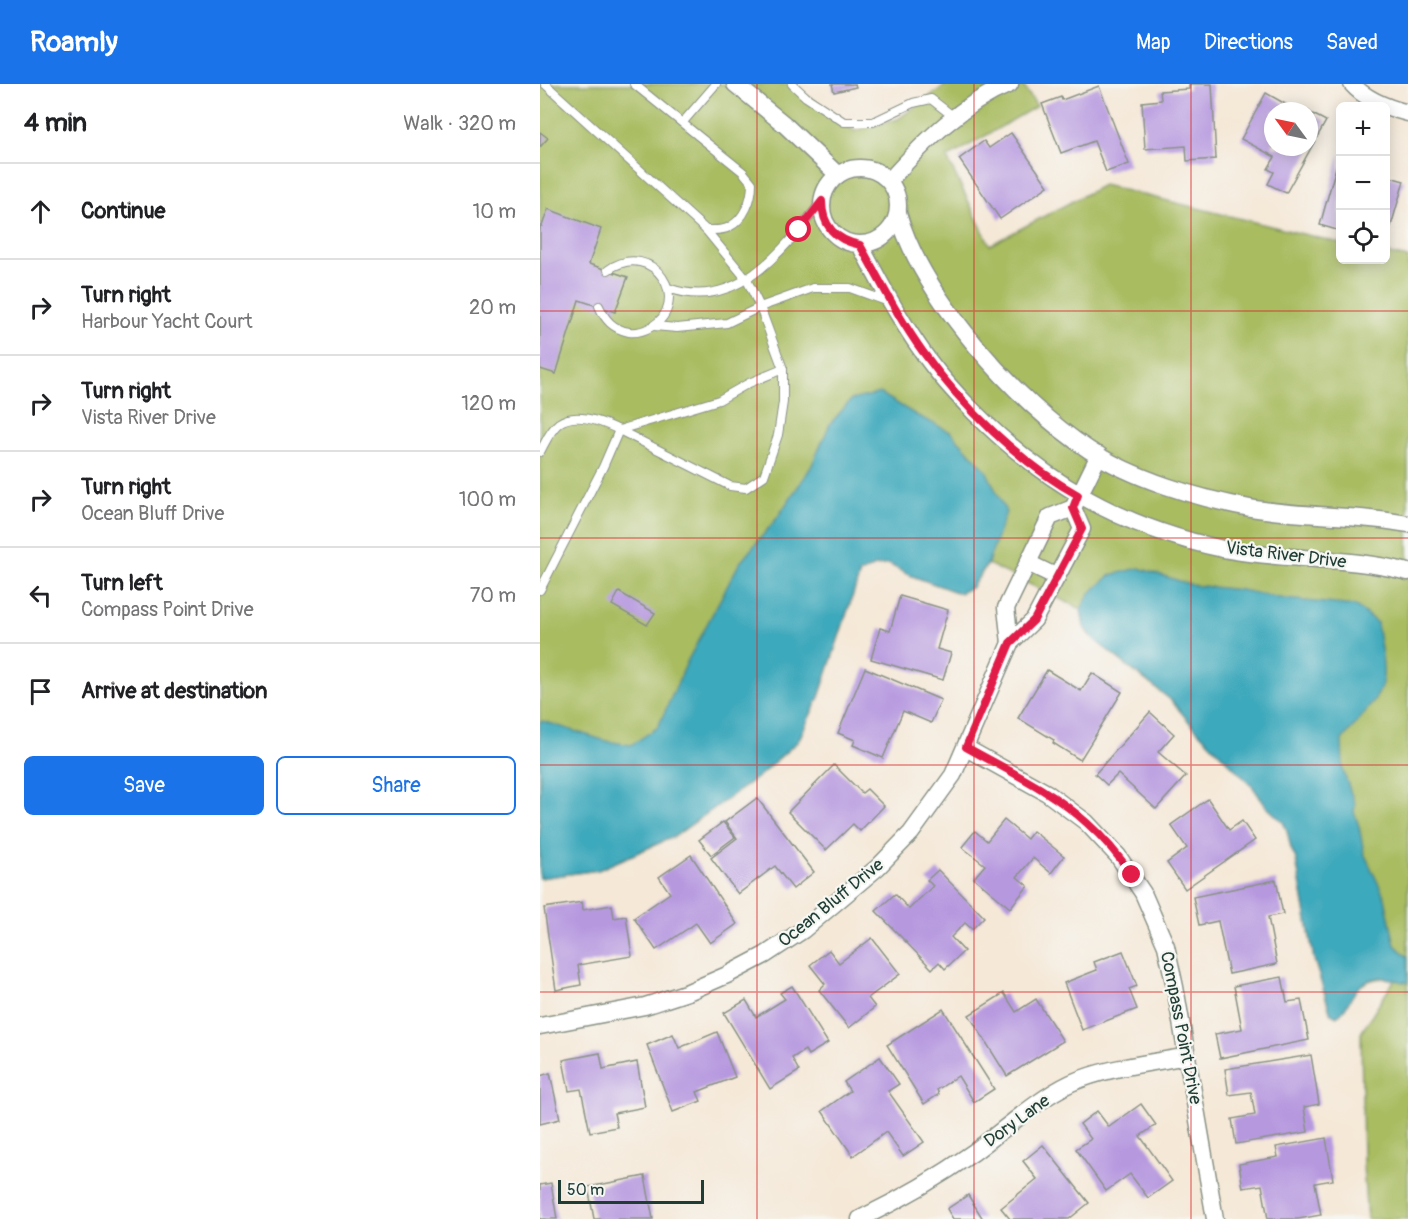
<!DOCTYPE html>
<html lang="en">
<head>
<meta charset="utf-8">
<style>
  body { margin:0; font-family:Pangolin,sans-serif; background:#f6f6f6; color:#202124 }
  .controls { position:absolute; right:18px; top:18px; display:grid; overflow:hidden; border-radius:9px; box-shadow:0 3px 15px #0003 }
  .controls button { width:54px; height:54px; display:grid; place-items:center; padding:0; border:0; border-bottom:2px solid #e0e0e0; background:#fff; color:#202124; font:30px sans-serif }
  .compass { position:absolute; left:724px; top:18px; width:54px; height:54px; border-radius:50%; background:#fff; box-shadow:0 3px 15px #0003; rotate:303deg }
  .scale { position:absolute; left:18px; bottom:15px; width:146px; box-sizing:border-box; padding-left:6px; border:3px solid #1f3d34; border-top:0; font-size:16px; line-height:21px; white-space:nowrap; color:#1f3d34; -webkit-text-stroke:4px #f6f6f2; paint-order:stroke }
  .stop { position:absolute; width:18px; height:18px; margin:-14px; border:4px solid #e11d48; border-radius:50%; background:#fff }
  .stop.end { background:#e11d48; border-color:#fff; box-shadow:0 2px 6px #0008 }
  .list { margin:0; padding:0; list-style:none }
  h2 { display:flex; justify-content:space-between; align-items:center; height:78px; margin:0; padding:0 24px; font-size:26px }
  h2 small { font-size:20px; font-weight:400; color:#757577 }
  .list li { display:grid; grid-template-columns:39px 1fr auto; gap:18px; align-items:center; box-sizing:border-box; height:96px; padding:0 24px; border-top:2px solid #e0e0e0 }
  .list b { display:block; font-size:22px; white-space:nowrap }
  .list p { margin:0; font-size:20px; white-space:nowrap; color:#757577 }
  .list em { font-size:20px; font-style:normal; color:#757577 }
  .actions { display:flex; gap:12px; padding:18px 24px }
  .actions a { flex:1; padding:14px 0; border:2px solid #1a73e8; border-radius:9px; text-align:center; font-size:21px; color:#1a73e8 }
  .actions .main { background:#1a73e8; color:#fff }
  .icon { flex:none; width:33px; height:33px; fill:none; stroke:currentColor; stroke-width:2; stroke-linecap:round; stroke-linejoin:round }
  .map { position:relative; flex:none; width:868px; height:1135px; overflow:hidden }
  header { display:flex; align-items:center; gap:36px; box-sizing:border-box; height:84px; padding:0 30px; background:#1a73e8; color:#fff }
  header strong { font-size:28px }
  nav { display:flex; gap:33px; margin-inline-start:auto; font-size:21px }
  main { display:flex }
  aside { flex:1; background:#fff }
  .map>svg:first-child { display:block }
  .green { fill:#a9bc60; stroke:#647c4a; stroke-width:1.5 }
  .water { fill:#3da9bc; stroke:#2e7378; stroke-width:1.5 }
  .building { fill:#b698df }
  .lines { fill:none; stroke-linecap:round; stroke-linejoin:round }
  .lane-casing { stroke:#8a9286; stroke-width:10 }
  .street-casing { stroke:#8a9286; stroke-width:19 }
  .lane { stroke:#fff; stroke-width:8 }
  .street { stroke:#fff; stroke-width:16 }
  .route { stroke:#e11d48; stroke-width:8 }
  .grid { fill:none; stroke:#d62828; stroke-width:1.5; stroke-opacity:0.55 }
  .labels { text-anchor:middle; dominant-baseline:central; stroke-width:4.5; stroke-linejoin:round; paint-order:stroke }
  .street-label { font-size:18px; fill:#1f3d34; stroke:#f6f6f2 }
</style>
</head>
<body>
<header>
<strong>Roamly</strong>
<nav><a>Map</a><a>Directions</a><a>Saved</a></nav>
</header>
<main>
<aside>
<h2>4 min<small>Walk · 320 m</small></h2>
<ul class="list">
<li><svg class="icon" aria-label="ahead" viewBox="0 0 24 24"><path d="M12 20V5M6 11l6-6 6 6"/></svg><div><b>Continue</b></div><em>10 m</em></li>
<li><svg class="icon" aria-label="right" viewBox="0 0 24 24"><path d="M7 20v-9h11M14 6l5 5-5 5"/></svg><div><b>Turn right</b><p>Harbour Yacht Court</p></div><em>20 m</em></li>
<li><svg class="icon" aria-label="right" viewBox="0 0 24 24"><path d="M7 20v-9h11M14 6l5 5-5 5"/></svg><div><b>Turn right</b><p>Vista River Drive</p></div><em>120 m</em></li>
<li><svg class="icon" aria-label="right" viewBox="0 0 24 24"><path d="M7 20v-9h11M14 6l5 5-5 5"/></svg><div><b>Turn right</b><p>Ocean Bluff Drive</p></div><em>100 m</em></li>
<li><svg class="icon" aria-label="left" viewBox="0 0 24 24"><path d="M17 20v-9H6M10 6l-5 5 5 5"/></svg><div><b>Turn left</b><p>Compass Point Drive</p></div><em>70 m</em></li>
<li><svg class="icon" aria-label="arrive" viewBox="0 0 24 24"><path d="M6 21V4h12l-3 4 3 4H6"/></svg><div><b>Arrive at destination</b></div></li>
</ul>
<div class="actions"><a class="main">Save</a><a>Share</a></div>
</aside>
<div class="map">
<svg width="868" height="1135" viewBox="0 0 868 1135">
  <rect width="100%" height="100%" fill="#f6f6f2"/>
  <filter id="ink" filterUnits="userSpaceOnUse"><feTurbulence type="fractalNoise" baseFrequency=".0167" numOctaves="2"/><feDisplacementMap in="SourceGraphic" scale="12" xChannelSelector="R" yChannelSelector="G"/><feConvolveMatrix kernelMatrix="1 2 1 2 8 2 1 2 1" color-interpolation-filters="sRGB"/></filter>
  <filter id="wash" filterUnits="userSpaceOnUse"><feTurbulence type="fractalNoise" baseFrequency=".008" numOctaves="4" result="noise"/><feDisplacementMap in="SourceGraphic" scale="24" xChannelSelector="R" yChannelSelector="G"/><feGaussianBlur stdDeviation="1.35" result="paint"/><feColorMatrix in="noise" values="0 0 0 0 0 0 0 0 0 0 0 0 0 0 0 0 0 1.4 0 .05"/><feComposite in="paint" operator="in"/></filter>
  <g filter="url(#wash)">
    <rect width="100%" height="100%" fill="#f5e8d7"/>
    <path class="green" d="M0,0H251L314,47L358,35L407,0H482L497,22L407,74L450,161L563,101L800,159V176H846V169L868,174V1135H827L823,1081L821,949L855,895C834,892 817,898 807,918C804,924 802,929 796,932L791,930L774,875L756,775L751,764L747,746L743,738L726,722L713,703L651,640L631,616L592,586L548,550L544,543L541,525L448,480L431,504L419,509L367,490L349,480L335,482L320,489L279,613L258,657L219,692L135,752L58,786L0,794Z"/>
    <g class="water">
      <polygon points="340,309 376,331 411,348 446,386 466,428 448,479 431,504 419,509 367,490 349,480 335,482 320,489 279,613 258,657 219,692 135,752 58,786 0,794 0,638 3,637 66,657 91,661 118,643 148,576 199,480 237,434 271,383 290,340 311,316"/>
      <path d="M599,484L652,501L701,506L745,515L816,522L837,539C839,558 847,585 841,604C835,620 813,642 802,656L803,686L815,721L814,728L819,742L824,769L845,814L855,861L868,873V898C857,899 847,891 836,894C810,900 811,925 796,932L791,930L774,875L756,775L751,764L747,746L743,738L726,722L713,703L651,640L631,616L556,557L544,543L541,525L550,509L571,491Z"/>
    </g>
    <g id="blocks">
      <g class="building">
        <polygon points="292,0 315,0 316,3 294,8"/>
        <polygon points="649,0 672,0 676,75 647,77 646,62 605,65 602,18 621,16 620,7 649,5"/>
        <polygon points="559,2 589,80 566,88 554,57 521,69 502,20 521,13 522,16"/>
        <polygon points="726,9 756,26 759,22 768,27 733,27 733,63 769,63 769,28 786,37 746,109 728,100 734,88 728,85 735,73 701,55"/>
        <polygon points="0,48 8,54 0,63"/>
        <polygon points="471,49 508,102 460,135 419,75 444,57 449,64"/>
        <polygon points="800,69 800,147 780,141"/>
        <polygon points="846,92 864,97 851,142 846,141"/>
        <polygon points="8,125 61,145 49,180 88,193 75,228 39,216 16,290 0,285 0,142 2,142"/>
        <polygon points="79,508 115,529 107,541 72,521"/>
        <polygon points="360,512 408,526 397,565 411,569 403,596 331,575 340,544 350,547"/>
        <polygon points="325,584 401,616 391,639 363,627 343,674 313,661 315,656 298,649"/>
        <polygon points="507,586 541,607 552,589 582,608 540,676 513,659 514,656 478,634"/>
        <polygon points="610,628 634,650 618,668 646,692 616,725 578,690 567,701 555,690"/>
        <polygon points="294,681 322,709 327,705 344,722 320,747 313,740 286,766 248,728"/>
        <polygon points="217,714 274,788 253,805 235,782 198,810 171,774 197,754 185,738"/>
        <polygon points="668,715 689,746 702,737 715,756 645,805 627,779 647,764 631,741"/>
        <polygon points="464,736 487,755 493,747 524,772 511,789 493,774 477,793 488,802 470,824 434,794 445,781 422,763 435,747 447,757"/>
        <polygon points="183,738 195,753 171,771 159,756"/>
        <polygon points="151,771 197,840 170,859 156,839 116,866 94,834 130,809 119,793"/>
        <polygon points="398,786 444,833 432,845 425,839 411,853 424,867 405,885 399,878 392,885 336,827 355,810 369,825 393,802 387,796"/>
        <polygon points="736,796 743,830 728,833 737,880 689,890 678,837 659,841 653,813"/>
        <polygon points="42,818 43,826 72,821 74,834 86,832 92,872 38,881 41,901 16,906 4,824"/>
        <polygon points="332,854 360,890 328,914 335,923 309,944 279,906 285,900 270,881 289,866 299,879"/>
        <polygon points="583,867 597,902 589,905 597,925 542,946 524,899 557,886 554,878"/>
        <polygon points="742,893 747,918 761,916 769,956 680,974 675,950 702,945 694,902"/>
        <polygon points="252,902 288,959 268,971 265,966 252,974 259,987 230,1005 184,929 206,916 216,933 245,915 240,909"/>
        <polygon points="464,909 476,928 496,915 523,957 467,992 429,931"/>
        <polygon points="403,925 454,1005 434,1018 418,992 397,1006 399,1010 384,1020 347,961"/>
        <polygon points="177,948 195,993 157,1008 161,1017 133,1028 107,961 133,950 139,964"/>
        <polygon points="60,969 63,985 97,978 105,1023 74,1029 77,1043 50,1048 41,1005 29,1007 23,976"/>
        <polygon points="771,971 779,1020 764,1023 768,1048 696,1060 692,1035 715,1031 711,1008 689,1011 685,985"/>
        <polygon points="340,973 359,1000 348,1007 384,1058 363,1072 346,1048 313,1072 282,1027 310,1007 304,998"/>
        <polygon points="10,989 20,1035 0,1040 0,992"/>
        <polygon points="601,1020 616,1041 600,1052 632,1097 608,1114 590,1090 566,1107 536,1065 551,1055 540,1040 557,1027 569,1043"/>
        <polygon points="786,1054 793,1096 775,1099 781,1131 758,1135 728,1135 722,1101 703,1104 699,1080 738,1073 736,1063"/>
        <polygon points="503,1061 549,1119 529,1135 470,1135 461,1124 497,1095 483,1077"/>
        <polygon points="105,1092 113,1135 54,1135 48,1103"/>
        <polygon points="11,1099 17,1135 0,1135 0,1101"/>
        <polygon points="428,1111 443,1135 413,1135 407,1125"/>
      </g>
    </g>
  </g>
  <g filter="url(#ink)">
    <use href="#blocks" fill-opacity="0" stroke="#8a9286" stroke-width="1.5"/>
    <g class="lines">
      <defs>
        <g id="lane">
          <path d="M94,0L203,88L212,99C212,115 205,135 189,143C183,147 173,146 166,146"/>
          <polyline points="252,0 266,13 304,38 333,38 373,19 391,15 414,33"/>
          <polyline points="143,38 176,0"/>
          <path d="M128,204C197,229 244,165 282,117"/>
          <path d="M59,222C65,236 73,245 89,248C97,249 104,247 111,243C153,219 114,154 68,186"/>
          <polyline points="114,242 137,244 187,239 220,223 273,204 310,204 349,218"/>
          <path d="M0,368C5,359 10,346 19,339C36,327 63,338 79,346L179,316L209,299L243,285"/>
          <polyline points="0,506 63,383 79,346 190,402 206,404 224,392 238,351 243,318 243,285 220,223 207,196 166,146 5,0"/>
        </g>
        <g id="street">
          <polyline points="195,0 244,40 298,91"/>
          <path d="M812,0C826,16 848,24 868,29"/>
          <circle cx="320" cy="122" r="38"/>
          <path d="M349,97C384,58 421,20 470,0"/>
          <path d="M358,129C382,213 477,319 549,366C594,395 657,414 710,424C762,433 816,430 868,440"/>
          <path d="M320,161C339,197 358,233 382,267C397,289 416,310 435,329C506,400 584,444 683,465C744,477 808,472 868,488"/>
          <polyline points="488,479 517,493"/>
          <polyline points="470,559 466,524 510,433 533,424 559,371"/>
          <polyline points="426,664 507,709 546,738 578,772 603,809 626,862 635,903 675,1135"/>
          <polyline points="0,942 105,922 148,908 187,891 225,871 263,846 338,783 371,749 413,691 470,559 494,536 542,445 533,424"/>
          <path d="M320,1135C359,1116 399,1093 434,1068C464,1046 499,1014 531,999C567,983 608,980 647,972"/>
        </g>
      </defs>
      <use href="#lane" class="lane-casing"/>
      <use href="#street" class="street-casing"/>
      <use href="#lane" class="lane"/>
      <use href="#street" class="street"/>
    </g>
  </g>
  <g class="lines" filter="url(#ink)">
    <path class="route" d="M259,146L282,117C282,142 295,156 320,161C340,197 359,235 383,268C422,322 480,379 538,411L533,424L542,445L494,536L470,559L426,663C467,686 512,707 547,739C564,754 579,772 592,791"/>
  </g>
  <path class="grid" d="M217,0V1135M434,0V1135M651,0V1135M0,227H868M0,454H868M0,681H868M0,908H868"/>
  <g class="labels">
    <g class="street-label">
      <text transform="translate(746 471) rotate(7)">Vista River Drive</text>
      <text transform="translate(291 819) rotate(-39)">Ocean Bluff Drive</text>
      <text transform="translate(641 944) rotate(79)">Compass Point Drive</text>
      <text transform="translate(477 1037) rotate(-36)">Dory Lane</text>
    </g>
  </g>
</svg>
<div class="controls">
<button>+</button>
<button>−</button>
<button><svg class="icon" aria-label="locate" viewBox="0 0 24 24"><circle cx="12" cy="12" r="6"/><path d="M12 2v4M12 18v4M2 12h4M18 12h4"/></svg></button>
</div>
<svg class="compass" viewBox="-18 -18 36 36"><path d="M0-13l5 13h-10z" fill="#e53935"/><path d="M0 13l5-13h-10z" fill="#757577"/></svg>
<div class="scale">50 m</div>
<div class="stop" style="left:259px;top:146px"></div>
<div class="stop end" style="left:592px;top:791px"></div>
</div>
</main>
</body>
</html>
